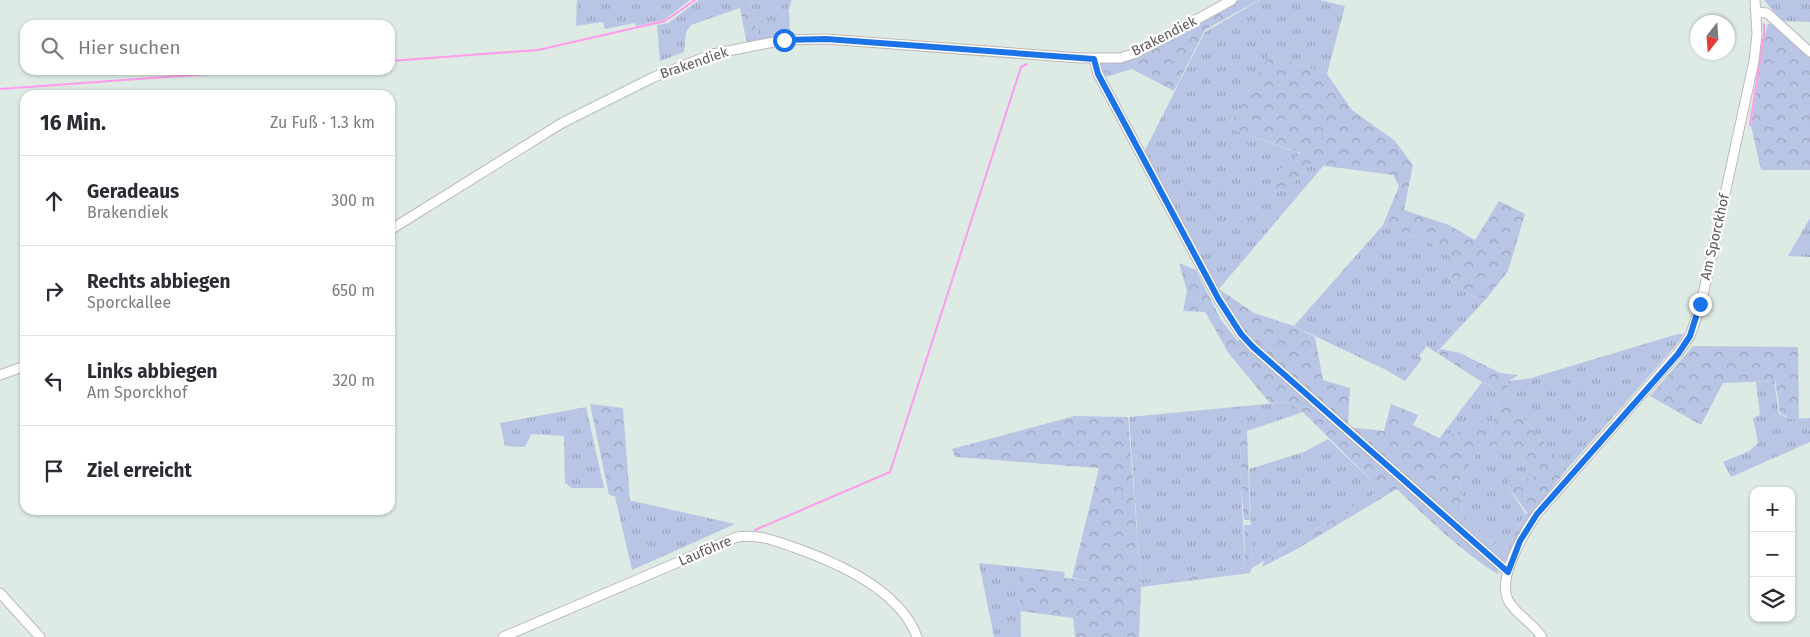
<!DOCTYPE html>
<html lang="de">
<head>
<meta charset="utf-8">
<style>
  body { margin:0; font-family:"Fira Sans",sans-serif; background:#f2f2f3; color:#2b2b33 }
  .controls { position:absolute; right:15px; bottom:15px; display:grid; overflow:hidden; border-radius:10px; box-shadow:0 1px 4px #0004 }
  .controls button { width:45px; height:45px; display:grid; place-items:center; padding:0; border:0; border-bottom:1px solid #e1e1e2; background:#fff; color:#2b2b33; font:25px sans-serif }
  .compass { position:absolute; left:1690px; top:15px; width:45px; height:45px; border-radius:50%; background:#fff; box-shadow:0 1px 4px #0004; rotate:197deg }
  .stop { position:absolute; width:15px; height:15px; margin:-11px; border:4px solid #1a73e8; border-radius:50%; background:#fff }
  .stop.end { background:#1a73e8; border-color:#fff; box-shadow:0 1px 5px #0008 }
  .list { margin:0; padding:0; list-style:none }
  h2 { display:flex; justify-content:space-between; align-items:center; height:65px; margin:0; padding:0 20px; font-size:21px }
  h2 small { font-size:16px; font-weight:400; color:#7c7c81 }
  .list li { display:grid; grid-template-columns:32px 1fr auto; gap:15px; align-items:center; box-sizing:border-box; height:90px; padding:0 20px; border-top:1px solid #e1e1e2 }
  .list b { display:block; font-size:19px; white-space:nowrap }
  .list p { margin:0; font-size:16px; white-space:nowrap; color:#7c7c81 }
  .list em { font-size:16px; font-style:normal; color:#7c7c81 }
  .icon { flex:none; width:28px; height:28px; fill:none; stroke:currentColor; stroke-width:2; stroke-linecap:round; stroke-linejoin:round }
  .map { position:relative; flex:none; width:1810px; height:637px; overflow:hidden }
  .search { position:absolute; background:#fff; box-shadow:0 1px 4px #0004; left:20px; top:20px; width:375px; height:55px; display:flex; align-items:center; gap:12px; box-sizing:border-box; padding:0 18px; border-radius:15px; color:#7c7c81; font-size:19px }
  .panel { position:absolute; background:#fff; box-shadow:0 1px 4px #0004; left:20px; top:90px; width:375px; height:425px; border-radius:15px }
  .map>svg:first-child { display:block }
  .grass { fill:url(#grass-tufts) }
  .forest { fill:url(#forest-crowns); fill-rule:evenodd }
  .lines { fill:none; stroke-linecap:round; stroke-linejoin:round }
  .stream { stroke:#ff9bee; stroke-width:2 }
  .street-casing { stroke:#beb7bc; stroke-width:11 }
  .street { stroke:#fff; stroke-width:9 }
  .route { stroke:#1a73e8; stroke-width:6 }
  .labels { text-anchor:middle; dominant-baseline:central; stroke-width:4.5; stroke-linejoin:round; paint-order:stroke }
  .street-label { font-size:14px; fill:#60585e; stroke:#fff }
</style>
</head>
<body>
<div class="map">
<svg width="1810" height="637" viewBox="0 0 1810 637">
  <defs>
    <pattern id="grass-tufts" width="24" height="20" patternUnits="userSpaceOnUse" patternTransform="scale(1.25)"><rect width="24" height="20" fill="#b9c5e4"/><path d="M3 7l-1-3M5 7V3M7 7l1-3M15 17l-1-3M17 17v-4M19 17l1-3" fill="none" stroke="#9aa3bc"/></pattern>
    <pattern id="forest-crowns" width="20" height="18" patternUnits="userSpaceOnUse" patternTransform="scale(1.25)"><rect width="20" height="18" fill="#b9c5e4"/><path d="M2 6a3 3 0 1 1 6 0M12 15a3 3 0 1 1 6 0" fill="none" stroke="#9aa3bc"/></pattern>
  </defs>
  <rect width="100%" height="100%" fill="#deebe5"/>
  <g class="grass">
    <polygon points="577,0 690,0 664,20 636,26 635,23 605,29 603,22 576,26"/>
    <polygon points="699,0 737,0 740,8 691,25 686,32 684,52 660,61 657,25 668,23"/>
    <polygon points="750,0 792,0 789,7 790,34 758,37"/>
    <polygon points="1260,0 1320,0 1345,6 1327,74 1269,55 1228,128 1302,154 1277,172 1288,189 1310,164 1324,165 1219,289 1144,152 1205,32"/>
    <polygon points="1764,0 1810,0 1810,22 1782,21"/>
    <polygon points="1810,218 1810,257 1788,256"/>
    <polygon points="1383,225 1432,244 1456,261 1451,281 1469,295 1486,299 1436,353 1427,346 1419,356 1422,359 1405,381 1386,370 1294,326"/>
    <polygon points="1678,334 1684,334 1673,349 1567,469 1509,402 1506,394 1509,381 1531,378"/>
    <polygon points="1774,381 1779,414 1790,419 1810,418 1810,442 1731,477 1723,462 1749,451 1758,443 1753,418 1760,415 1756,382"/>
    <polygon points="1482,382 1490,386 1499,396 1491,431 1439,439"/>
    <polygon points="1288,402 1303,412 1247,431 1240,441 1241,483 1245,568 1141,584 1129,417"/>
    <polygon points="586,407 604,488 572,488 565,483 564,436 531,434 525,447 505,446 500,423"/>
    <polygon points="1328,439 1381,490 1252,568 1249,469 1304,452"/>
    <polygon points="1507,441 1535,474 1530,479 1513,478 1507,485 1525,513 1506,553 1461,517 1462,499 1459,481 1476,454"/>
    <polygon points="615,497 735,524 632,570"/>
    <polygon points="979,563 1065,572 1064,578 1020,573 1021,637 994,637"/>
  </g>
  <g class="forest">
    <polygon points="737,0 750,0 758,37 790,34 792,37 747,44 740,8"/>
    <polygon points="1239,0 1259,0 1205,30 1174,91 1132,69 1105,77 1100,63 1121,62 1136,58"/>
    <polygon points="1768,24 1775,24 1810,55 1810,170 1761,170 1751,126 1765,34"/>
    <polygon points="1269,55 1327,74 1352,110 1394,140 1413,165 1404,210 1449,225 1475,240 1499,201 1525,214 1508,271 1486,299 1469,295 1451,281 1456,261 1432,244 1383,225 1399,186 1393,175 1310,164 1288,189 1272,192 1277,172 1301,153 1228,128"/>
    <path d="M1179,263L1196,270L1221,320L1238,341L1245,334L1221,298L1219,289L1254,313L1294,326L1315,337L1323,380L1350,388L1348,427L1384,431L1391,404L1418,415L1413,425L1439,438L1477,426L1491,431L1499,396L1489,385L1482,382L1437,353L1441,349L1460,353L1500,373L1518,375L1509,381L1506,394L1509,402L1567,469L1530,516L1507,561H1499L1496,566L1499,575C1461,551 1429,520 1397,489L1297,549L1262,567L1264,561L1381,490L1303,412L1288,402L1270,403L1229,354L1205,312L1183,311L1187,291ZM1507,441L1535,474L1530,479L1513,478L1507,485L1528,514L1525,513L1506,553L1461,517L1462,499L1459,481L1476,454Z"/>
    <polygon points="1693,346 1798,347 1799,419 1790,419 1780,413 1775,381 1723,383 1701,425 1650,396"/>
    <polygon points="590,404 623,408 630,501 609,495"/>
    <polygon points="1075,416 1128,417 1141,584 1245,568 1244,525 1251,525 1252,568 1250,573 1141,587 1139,637 1075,637 1073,618 1020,611 1020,573 1093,581 1072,578 1099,468 955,457 952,449"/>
    <polygon points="1247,431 1250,520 1244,520 1241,483 1240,441"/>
  </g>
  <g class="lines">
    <g class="stream">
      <polyline points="390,61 538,50 665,21 695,0"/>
      <polyline points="0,89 263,70"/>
      <polyline points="1750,125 1764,35 1764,24"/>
      <polyline points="755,530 890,472 1021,67 1027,64"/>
    </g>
    <defs>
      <g id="street">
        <polyline points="1757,12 1767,13 1810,52"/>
        <polyline points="1094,59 1098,74 1219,300 1241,334 1253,347 1508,572"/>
        <polyline points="390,230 562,123 654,77 713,54 784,40 826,39 1080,58 1120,58 1136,53 1232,0"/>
        <polyline points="0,375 25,366"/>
        <polyline points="0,593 40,637"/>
        <path d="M503,637L737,537C758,534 773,540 793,547C836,562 900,590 917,637"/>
        <path d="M1542,637C1533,623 1515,614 1508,600C1497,577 1524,533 1537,514L1678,353L1690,336L1701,304L1754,61L1757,34L1755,0"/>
      </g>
    </defs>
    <use href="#street" class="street-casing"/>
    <use href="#street" class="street"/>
  </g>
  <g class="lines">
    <polyline class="route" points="784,40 826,39 1094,59 1098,74 1219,300 1241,334 1253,347 1508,572 1520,541 1537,514 1678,354 1690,336 1700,304"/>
  </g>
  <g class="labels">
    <g class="street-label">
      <text transform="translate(1164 36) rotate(-27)">Brakendiek</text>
      <text transform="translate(694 63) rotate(-19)">Brakendiek</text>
      <text transform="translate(1715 237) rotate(-77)">Am Sporckhof</text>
      <text transform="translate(705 551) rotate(-23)">Lauföhre</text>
    </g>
  </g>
</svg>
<div class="controls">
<button>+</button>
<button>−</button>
<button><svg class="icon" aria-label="layers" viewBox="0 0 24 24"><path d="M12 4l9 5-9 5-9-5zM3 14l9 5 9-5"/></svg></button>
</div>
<svg class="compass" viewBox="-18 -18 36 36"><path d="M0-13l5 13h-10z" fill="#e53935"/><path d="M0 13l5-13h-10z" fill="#7c7c81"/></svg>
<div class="stop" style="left:784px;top:40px"></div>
<div class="stop end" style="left:1700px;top:304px"></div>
<div class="search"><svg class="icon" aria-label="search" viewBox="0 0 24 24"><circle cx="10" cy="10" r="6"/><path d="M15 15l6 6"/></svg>Hier suchen</div>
<section class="panel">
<h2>16 Min.<small>Zu Fuß · 1.3 km</small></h2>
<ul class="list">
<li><svg class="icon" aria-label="ahead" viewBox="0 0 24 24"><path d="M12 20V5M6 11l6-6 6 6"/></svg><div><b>Geradeaus</b><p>Brakendiek</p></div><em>300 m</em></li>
<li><svg class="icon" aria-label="right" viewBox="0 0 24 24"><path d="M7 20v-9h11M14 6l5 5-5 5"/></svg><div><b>Rechts abbiegen</b><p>Sporckallee</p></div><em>650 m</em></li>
<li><svg class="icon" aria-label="left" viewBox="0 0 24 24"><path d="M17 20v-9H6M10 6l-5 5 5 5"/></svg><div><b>Links abbiegen</b><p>Am Sporckhof</p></div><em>320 m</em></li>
<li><svg class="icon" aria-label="arrive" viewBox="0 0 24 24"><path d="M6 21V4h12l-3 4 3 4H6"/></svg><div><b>Ziel erreicht</b></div></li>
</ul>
</section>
</div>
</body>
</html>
